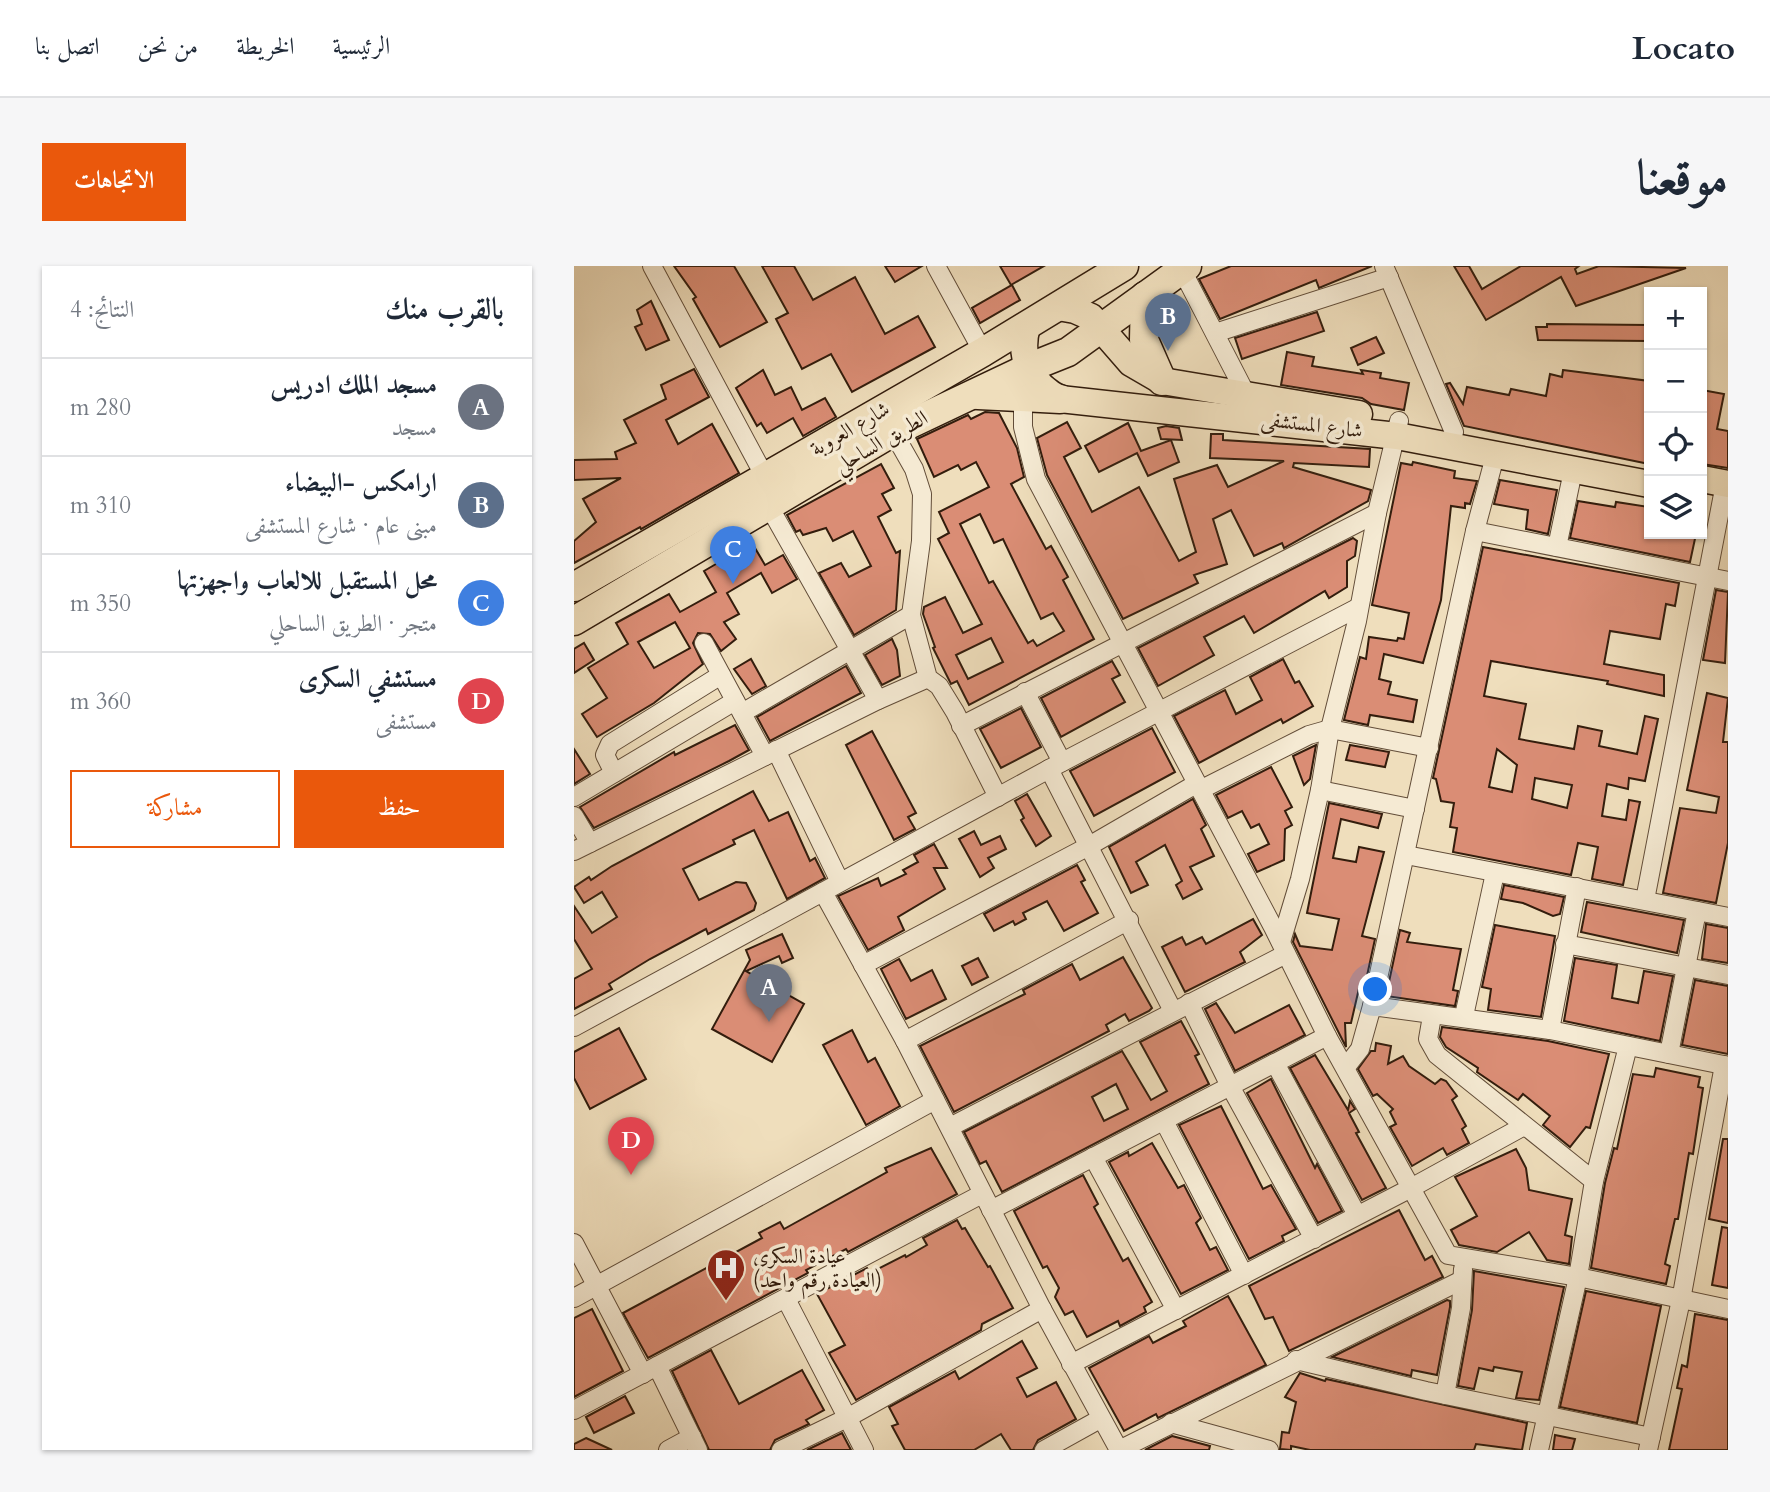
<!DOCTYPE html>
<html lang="ar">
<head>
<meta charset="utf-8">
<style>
  body { margin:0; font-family:Cardo,Amiri,serif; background:#f6f6f7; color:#1f2937; direction:rtl }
  .controls { position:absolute; right:21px; top:21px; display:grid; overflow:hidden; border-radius:0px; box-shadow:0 2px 5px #0004 }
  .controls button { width:63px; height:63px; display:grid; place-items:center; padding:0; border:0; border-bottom:2px solid #e0e1e3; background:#fff; color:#1f2937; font:35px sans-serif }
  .you { position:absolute; left:802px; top:724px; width:24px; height:24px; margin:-18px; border:5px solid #fff; border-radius:50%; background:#1a73e8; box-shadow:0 0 0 10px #1a73e833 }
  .badge { display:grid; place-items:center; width:46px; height:46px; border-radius:50%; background:#ea580c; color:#fff; font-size:23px; font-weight:700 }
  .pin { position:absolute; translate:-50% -58px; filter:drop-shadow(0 2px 4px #0008) }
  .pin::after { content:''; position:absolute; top:37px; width:24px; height:21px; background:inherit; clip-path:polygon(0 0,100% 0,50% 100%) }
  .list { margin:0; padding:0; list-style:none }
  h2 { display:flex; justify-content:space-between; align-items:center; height:91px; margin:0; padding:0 28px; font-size:30px }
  h2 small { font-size:23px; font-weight:400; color:#747a83 }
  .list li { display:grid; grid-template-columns:46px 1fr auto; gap:21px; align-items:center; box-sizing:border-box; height:98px; padding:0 28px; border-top:2px solid #e0e1e3 }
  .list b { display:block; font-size:26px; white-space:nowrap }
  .list p { margin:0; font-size:23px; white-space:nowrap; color:#747a83 }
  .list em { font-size:23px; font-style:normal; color:#747a83 }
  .actions { display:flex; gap:14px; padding:21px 28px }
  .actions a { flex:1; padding:16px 0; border:2px solid #ea580c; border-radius:0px; text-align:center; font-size:24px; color:#ea580c }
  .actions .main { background:#ea580c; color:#fff }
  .icon { flex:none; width:38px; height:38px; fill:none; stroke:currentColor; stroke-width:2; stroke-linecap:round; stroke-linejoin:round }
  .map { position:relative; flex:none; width:1154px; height:1184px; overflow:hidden; direction:ltr; border-radius:0px }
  header { display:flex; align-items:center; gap:42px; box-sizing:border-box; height:98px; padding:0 35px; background:#fff; border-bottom:2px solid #e0e1e3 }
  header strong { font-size:33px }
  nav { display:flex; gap:38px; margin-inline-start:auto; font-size:24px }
  .intro { display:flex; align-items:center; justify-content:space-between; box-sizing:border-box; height:168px; padding:0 42px }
  h1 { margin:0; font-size:49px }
  .button { padding:18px 32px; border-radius:0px; background:#ea580c; color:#fff; font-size:24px; font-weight:700 }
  main { display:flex; gap:42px; padding:0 42px }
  aside { flex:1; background:#fff; border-radius:0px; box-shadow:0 2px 5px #0004 }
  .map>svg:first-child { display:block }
  .building { fill:#da8d75; stroke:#331d0d; stroke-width:2; fill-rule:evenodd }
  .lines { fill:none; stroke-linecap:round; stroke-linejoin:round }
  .minor-casing { stroke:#624d39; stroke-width:20 }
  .primary-casing { stroke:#331d0d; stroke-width:29 }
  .trunk-casing { stroke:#331d0d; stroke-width:31 }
  .minor { stroke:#f5ead3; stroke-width:18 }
  .primary { stroke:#efdebc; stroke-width:26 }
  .trunk { stroke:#efdebc; stroke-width:28 }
  .labels { text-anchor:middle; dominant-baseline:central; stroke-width:7; stroke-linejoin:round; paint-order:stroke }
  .street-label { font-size:21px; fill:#331d0d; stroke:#f5ead3 }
  .poi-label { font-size:21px; fill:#331d0d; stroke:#f5ead3; text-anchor:start }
</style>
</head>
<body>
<header>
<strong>Locato</strong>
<nav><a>الرئيسية</a><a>الخريطة</a><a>من نحن</a><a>اتصل بنا</a></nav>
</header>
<div class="intro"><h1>موقعنا</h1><a class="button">الاتجاهات</a></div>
<main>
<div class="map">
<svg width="1154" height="1184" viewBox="0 0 1154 1184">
  <rect width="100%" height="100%" fill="#efdebc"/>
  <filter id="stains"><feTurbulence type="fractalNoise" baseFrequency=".00286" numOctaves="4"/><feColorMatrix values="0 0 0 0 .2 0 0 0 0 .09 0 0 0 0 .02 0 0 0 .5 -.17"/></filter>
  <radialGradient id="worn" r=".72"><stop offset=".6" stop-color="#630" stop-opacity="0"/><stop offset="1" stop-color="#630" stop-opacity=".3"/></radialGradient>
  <g class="building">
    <polygon points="100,0 160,0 193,56 146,81 119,33 122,31"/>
    <polygon points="188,0 220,0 239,34 281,11 311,68 344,50 361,81 278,126 257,88 228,103 202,53 214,47"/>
    <polygon points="311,0 348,0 321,16"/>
    <polygon points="426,0 470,0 437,19"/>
    <polygon points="657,0 798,0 745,22 742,14 646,53 625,13"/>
    <polygon points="880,0 895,0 908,23 947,0 1005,0 1001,3 1003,8 1025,0 1112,2 1002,40 987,11 912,54"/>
    <polygon points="438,19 446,34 406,57 398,42"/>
    <polygon points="77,35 95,74 72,84 61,61 68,58 63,44"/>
    <polygon points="743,46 750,65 668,93 661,72"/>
    <polygon points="973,58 1075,59 1075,75 964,74 962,61 973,61"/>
    <polygon points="802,71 810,87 784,99 777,82"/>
    <polygon points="713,86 740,91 738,100 789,108 787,104 807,107 806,112 835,117 830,144 797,138 788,132 707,119"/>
    <polygon points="120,103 135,131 92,154 104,178 138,158 165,207 67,263 66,261 0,297 0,275 22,256 9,233 47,212 0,214 0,194 43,193 41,186 62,177 50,154 92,133 87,119"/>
    <polygon points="189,104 201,129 217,121 228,144 251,132 262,151 229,170 219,152 193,167 187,157 183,160 162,122"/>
    <polygon points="989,104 1075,115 1075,198 890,160 872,118 876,117 889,138 893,121 935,129 937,123 972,130 976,108 988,111"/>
    <polygon points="1128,124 1150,128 1143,163 1154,165 1154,202 1128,198"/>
    <path d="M411,146L425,147L443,182L450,211L437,218L472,283L477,280L487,298L494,311L489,314L520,373L395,439L383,415L377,418L359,382L361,381L349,348L350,341L371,331L389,367L408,358L364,273L375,267L365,246L415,221L402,196L387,204L384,199L360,211L343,173L394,149L397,153ZM406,248L420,277L429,273L467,353L479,347L490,365L463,380L459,374L454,377L419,315L415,317L386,258ZM417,372L429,396L394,413L382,389Z"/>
    <polygon points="493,156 507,182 490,191 518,246 565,221 605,295 622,286 600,213 643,199 654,221 710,195 636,192 637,168 649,168 649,174 796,183 795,201 720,197 719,201 797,224 794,235 710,282 708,277 680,290 657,244 639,253 653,298 620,309 624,317 549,353 473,209 463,172"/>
    <polygon points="554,157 567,185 597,174 605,196 574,210 563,187 525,206 511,180"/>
    <polygon points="592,160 605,162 608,174 587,173 584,162"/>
    <polygon points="839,196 881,205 880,212 903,215 896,238 891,237 891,242 877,240 867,334 849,397 810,388 805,413 817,416 814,428 843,434 839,456 796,449 794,459 770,454 786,391 792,393 795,371 823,375 824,372 830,373 835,347 798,339 827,197 838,199"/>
    <polygon points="307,198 320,222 308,228 317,244 304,251 322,287 326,285 322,344 280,369 245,307 267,297 275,311 297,300 279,265 259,275 252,262 229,269 226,264 222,266 213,249"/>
    <polygon points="926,214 983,224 974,268 952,263 954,244 920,238"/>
    <polygon points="1004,235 1041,241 1042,236 1075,241 1075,268 1122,268 1116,296 996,272"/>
    <polygon points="779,272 783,275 781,290 773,295 773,321 755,332 751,325 680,367 670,350 630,371 640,389 584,420 564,382"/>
    <path d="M178,277L191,299L209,289L223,313L198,327L187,307L153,327L165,348L150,356L162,373L147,385L136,368L124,367L119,377L129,398L80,437L23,471L8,448L33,432L14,402L54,378L42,357L95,328L106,346L142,326L130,305ZM101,356L116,382L80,402L64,376Z"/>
    <path d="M909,281L1105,317L1101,340L1092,338L1086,373L1036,365L1030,398L1090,409V430L1033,418L1034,415L917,395L910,430L952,438L945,473L1000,483L1004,460L1028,465L1025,480L1063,488L1071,450L1084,453L1071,515L1055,512L1054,523L1033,518L1028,550L1052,554L1055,534L1066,536L1049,619L1018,613L1024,581L1004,577L997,609L879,586L883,562L876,561L880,537L867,535L862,513L859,512ZM923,483L943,499L938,526L915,521ZM961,512L998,519L993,542L958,533Z"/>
    <polygon points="1142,324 1154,326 1151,397 1129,394"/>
    <polygon points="318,373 323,384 326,410 308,419 291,389"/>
    <polygon points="10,377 20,394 0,407 0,383"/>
    <polygon points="177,393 192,420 178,428 160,403"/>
    <polygon points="709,393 721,417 725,415 739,440 709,457 707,453 625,497 600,450 651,424 662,448 688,434 676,411"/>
    <polygon points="538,395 546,409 538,413 551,436 487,471 467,432"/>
    <polygon points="272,400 287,427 196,475 183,451"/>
    <polygon points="1133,427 1154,432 1149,476 1154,476 1154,577 1142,637 1089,627 1106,542 1142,547 1145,531 1113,524"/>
    <polygon points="447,442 467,481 427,502 406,463"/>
    <polygon points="161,459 175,484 155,495 20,562 6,541 100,486 101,489"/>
    <polygon points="578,462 601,506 520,550 496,505"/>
    <polygon points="298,465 342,547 334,551 341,563 320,574 272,479"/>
    <polygon points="742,479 736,513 730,519 719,490"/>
    <polygon points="776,479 815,486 811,501 772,494"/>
    <polygon points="0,483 16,508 0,518"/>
    <polygon points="697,501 718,541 711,545 718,559 711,563 710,594 683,606 674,588 695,578 685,558 677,562 668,545 654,552 642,529"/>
    <polygon points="179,525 195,555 214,546 236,595 241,592 251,612 213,633 180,564 159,574 161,578 109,603 125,634 162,616 172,617 182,637 180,644 134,668 132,663 76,693 35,718 38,723 0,743 0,713 18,703 0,673 0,640 18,667 43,651 28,626 10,637 0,621 15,611 17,614 38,600"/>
    <polygon points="453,528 477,570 462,580 447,554 450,552 441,535"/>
    <polygon points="619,533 632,559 627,563 640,590 616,601 628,623 609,633 602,619 608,615 591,579 562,596 574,619 557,627 535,581"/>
    <polygon points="755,537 808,548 804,562 767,553 759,592 782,596 785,581 810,586 788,670 801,673 791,719 786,718 777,757 771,757 772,781 719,676 721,668 726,680 758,684 765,653 733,647"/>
    <polygon points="400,565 407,579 426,570 432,583 414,592 420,602 406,611 385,573"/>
    <polygon points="360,578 373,602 360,602 371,623 324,651 330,664 294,684 264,630 304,612 307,620 332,608 329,604 344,596 340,589"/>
    <polygon points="503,599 511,614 507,616 524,647 490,665 473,635 449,647 452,653 441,659 439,655 420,665 410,648"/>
    <polygon points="930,619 990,631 986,648 979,650 949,637 927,633"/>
    <polygon points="1013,636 1110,654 1103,687 1007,666"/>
    <polygon points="679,653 688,669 666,686 671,696 611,726 588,681 608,671 612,679 628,671 632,678"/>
    <polygon points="1132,658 1154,662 1154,697 1128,693"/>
    <polygon points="921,659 981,670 967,751 914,744 917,723 908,721"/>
    <polygon points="826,664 836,667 833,676 887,683 879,724 884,725 881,740 812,730"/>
    <polygon points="208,668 219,692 208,697 205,690 172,705 230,738 198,796 138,763 176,694 172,684"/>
    <polygon points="549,691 578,742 575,745 555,755 551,748 532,759 535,765 380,846 346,780 451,728 449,724 498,698 506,714"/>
    <polygon points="404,692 414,711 398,719 388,700"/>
    <polygon points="1001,692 1043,699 1038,732 1064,737 1070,705 1099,710 1086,775 990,755"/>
    <polygon points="325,693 337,715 358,704 372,733 332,753 307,703"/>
    <polygon points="1121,714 1154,720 1154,788 1108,779"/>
    <polygon points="642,737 661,767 715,739 731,769 661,805 631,743"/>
    <path d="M607,755L625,788L621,790L635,818L428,926L412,895L406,898L390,866L548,785L577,834L593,825L566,776ZM542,818L554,843L530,855L518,831Z"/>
    <polygon points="868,761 974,775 1035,788 1016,862 1012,861 996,881 969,859 976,850 949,828 944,834 903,806 904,802 872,781 866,771"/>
    <polygon points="45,762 72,813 16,843 0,812 0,786"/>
    <polygon points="278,764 294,796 301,792 326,840 292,859 249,779"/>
    <polygon points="802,777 817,780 814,798 829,790 835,800 861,818 867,813 872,815 883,830 878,834 892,860 888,863 895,877 873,889 869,882 838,900 816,861 822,858 816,846 819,843 803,828 799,830 784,803 797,785 801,785"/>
    <polygon points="741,789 774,844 776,835 781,843 775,847 785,866 782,867 812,922 788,934 716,802"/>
    <polygon points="1082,802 1126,811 1124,821 1129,822 1119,888 1115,887 1104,953 1101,953 1091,998 1096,1000 1092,1018 1017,1002 1031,917 1040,882 1043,883 1059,808 1080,811"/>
    <polygon points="697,813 741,902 743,898 768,945 744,957 673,827"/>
    <polygon points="647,840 689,923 697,919 722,963 708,970 710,975 675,993 605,859"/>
    <polygon points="1149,873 1154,873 1154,957 1135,953"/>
    <polygon points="578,877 604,922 610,919 627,952 622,957 636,984 642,981 654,1004 607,1028 535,896 554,886 555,890"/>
    <polygon points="357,882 383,928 274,986 272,983 232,1004 234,1007 74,1092 49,1047 188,972 185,967 206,956 210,963 313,906 311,902"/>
    <polygon points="942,883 952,902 955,924 998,933 991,969 998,971 995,998 973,994 955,966 923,986 885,979 877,964 903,950 881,911"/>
    <polygon points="509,909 524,938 520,941 549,995 554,992 578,1036 570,1041 572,1046 546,1060 544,1055 513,1071 499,1045 491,1049 481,1031 485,1022 473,1000 469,1002 440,945"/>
    <polygon points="825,944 851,994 858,990 869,1011 715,1085 699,1051 691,1053 675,1020"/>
    <polygon points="383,954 388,963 391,962 414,1001 416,1000 439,1042 408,1058 407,1064 282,1134 255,1087 271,1079 243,1028 293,1002 296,1007 331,989 332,991 353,979 349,972"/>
    <polygon points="1148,961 1154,962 1154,1022 1138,1019"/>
    <polygon points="900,1005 990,1021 965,1134 942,1132 948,1106 920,1101 919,1105 905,1102 900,1123 884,1120 898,1044"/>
    <polygon points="1012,1025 1087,1040 1063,1157 986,1141"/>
    <polygon points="654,1030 692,1099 584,1152 582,1148 550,1165 515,1102 575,1070 579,1077 596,1068 612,1060 609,1055"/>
    <polygon points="873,1034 876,1035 876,1041 863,1109 838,1104 837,1110 758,1091"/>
    <polygon points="18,1043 49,1105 0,1131 0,1052"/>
    <polygon points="1121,1048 1154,1054 1154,1184 1095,1184 1108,1123 1103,1122 1108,1099 1113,1101"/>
    <polygon points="448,1075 463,1102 443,1112 453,1131 482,1116 502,1153 464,1174 459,1184 437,1184 427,1168 400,1184 331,1184 318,1160 324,1158 315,1141 381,1105 385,1113"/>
    <polygon points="137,1084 165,1138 228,1104 250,1144 232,1154 235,1158 201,1174 196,1184 135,1184 98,1105"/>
    <polygon points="726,1107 751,1115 752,1113 953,1157 948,1184 902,1178 900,1184 736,1184 717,1180 717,1184 706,1183 708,1166 715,1167 722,1136 711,1131"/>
    <polygon points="51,1130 60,1147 20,1167 12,1151"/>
    <polygon points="268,1167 277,1184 233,1184"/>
    <polygon points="981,1169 1001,1173 998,1184 979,1184"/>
    <polygon points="598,1170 636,1180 635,1184 571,1184"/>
    <polygon points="12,1172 38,1184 0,1184 0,1178"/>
  </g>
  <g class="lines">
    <defs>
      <g id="minor">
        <polyline points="78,0 191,211"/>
        <polyline points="362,0 409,86"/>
        <polyline points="810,0 880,166"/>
        <polyline points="608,4 673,130"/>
        <polyline points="641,67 815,11"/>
        <polyline points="449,130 449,161 462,213 699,661 753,770 874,989 1004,1011 1154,1043"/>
        <polyline points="319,166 340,203 348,228 347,275 337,349 354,412 365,420 381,446 424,531"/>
        <polyline points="196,242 304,434"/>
        <polyline points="901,265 1154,315"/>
        <polyline points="983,281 999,205"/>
        <polyline points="130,377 191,490"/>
        <polyline points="451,426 488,496"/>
        <polyline points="168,447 337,349"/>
        <polyline points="387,460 803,247"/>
        <polyline points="202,484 266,616"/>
        <polyline points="475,503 599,745"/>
        <polyline points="40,507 31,489 36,478 147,409"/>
        <polyline points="626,524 735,469 756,463 855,482"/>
        <polyline points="746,524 841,543"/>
        <polyline points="0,531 161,435"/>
        <polyline points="0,550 16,577"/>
        <polyline points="0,585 304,434 354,412"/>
        <polyline points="832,589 1154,651"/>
        <polyline points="249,626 331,775 468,1043 545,1184"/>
        <polyline points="1071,634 1151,218"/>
        <polyline points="707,676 726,613 746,524 756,463 783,355 803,247 825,155"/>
        <polyline points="991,678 1154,709"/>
        <polyline points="289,699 515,580 622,518"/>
        <polyline points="615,737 656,820 740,973"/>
        <polyline points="798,740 901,265 921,190"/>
        <polyline points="858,750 854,773 863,789 1020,915"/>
        <polyline points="890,750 921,607"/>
        <polyline points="0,761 475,503 785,341"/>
        <polyline points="976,764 1003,621"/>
        <polyline points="331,775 555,654"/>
        <polyline points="1095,788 1123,645"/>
        <polyline points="701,797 783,949"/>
        <polyline points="772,801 786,783 798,740 976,764 1154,800"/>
        <polyline points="590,855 670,1009"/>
        <polyline points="376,861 712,688"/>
        <polyline points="519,891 602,1044"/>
        <polyline points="417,944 753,770"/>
        <polyline points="0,977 69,1108"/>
        <polyline points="0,1032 361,834"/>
        <polyline points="212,1033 290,1184"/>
        <polyline points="722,1094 852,1125 1077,1171"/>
        <polyline points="497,1098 837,922 950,860"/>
        <polyline points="83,1100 124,1184"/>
        <polyline points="871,1129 887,1042 889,1003"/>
        <polyline points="0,1144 408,928"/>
        <polyline points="597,1157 695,1184"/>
        <polyline points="94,1184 118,1171"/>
        <polyline points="207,1184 273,1152 468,1043"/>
        <polyline points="470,1184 526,1153"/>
        <polyline points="545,1184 888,1014"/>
        <polyline points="965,1184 1004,1011 1020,915 1054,780"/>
        <polyline points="1074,1184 1107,1034 1150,799"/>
      </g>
      <g id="primary">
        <polyline points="484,41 501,44 517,51 557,97 588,115 785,148"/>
        <path d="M453,60C444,92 457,118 486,133L823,170L1075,218"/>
        <polyline points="1128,213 1154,218"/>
      </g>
      <g id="trunk">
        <polyline points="571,30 570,74 588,115"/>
        <polyline points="404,129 486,133"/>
        <polyline points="0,321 409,86 550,0"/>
        <polyline points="0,355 319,166 454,102 494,86 613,0"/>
      </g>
    </defs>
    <use href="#minor" class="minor-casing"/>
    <use href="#primary" class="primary-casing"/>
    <use href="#trunk" class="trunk-casing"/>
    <use href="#minor" class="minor"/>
    <use href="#primary" class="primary"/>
    <use href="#trunk" class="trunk"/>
  </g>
  <defs>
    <symbol id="hospital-pin" viewBox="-11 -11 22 30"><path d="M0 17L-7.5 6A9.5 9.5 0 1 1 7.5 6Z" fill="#8f2418" stroke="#f5ead3"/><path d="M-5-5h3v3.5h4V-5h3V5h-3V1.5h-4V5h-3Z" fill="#fff"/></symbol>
  </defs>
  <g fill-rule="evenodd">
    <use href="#hospital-pin" x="130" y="980" width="44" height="60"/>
  </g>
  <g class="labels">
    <g class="street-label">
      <text transform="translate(738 159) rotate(7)">شارع المستشفى</text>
      <text transform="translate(276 163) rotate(-30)">شارع العروبة</text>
      <text transform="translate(307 176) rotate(-30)">الطريق الساحلي</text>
    </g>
    <g class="poi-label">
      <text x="179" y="990">عيادة السكري<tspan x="179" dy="24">(العيادة رقم واحد)</tspan></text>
    </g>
  </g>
  <rect width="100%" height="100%" filter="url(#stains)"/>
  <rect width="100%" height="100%" fill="url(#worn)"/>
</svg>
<div class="controls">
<button>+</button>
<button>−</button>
<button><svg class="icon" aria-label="locate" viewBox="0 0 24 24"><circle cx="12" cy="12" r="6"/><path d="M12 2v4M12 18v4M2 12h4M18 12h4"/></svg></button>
<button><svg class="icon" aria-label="layers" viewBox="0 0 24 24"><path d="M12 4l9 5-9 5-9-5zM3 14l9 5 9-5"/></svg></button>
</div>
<div class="you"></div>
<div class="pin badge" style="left:195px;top:756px;background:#6b7280">A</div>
<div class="pin badge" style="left:594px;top:85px;background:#5c6f8a">B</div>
<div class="pin badge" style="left:159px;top:318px;background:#3f7fe0">C</div>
<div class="pin badge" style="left:57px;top:909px;background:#e0444e">D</div>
</div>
<aside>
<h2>بالقرب منك<small>النتائج: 4</small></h2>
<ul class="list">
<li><span class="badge" style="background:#6b7280">A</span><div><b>مسجد الملك ادريس</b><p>مسجد</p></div><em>280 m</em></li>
<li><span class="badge" style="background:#5c6f8a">B</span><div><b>ارامكس -البيضاء</b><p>مبنى عام · شارع المستشفى</p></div><em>310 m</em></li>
<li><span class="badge" style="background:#3f7fe0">C</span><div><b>محل المستقبل للالعاب واجهزتها</b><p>متجر · الطريق الساحلي</p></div><em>350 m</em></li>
<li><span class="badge" style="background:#e0444e">D</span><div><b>مستشفي السكرى</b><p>مستشفى</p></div><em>360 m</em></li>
</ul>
<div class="actions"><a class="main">حفظ</a><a>مشاركة</a></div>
</aside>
</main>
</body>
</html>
